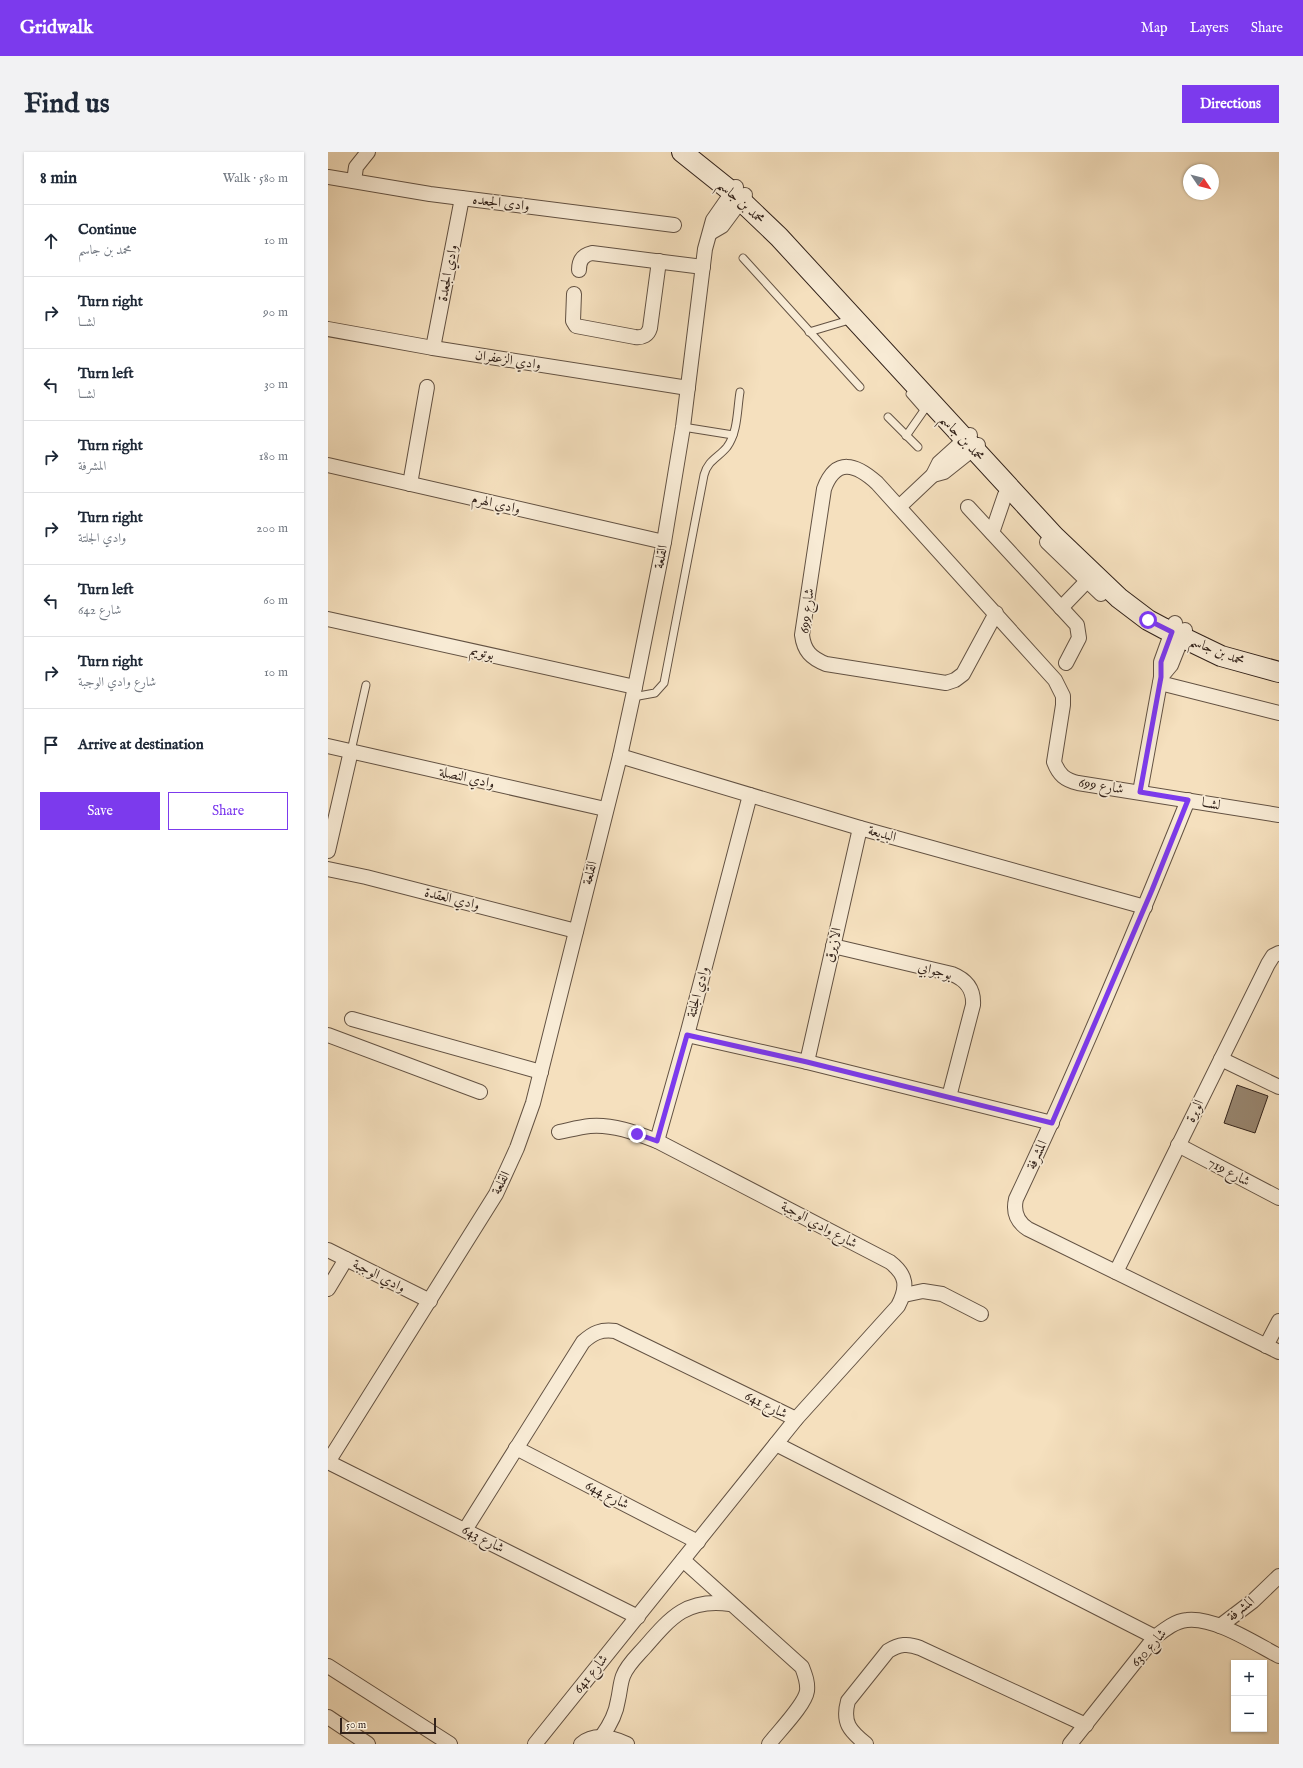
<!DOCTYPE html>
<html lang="en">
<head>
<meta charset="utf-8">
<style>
  body { margin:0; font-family:"IM FELL English",Amiri,serif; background:#f2f2f3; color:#1f2937 }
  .controls { position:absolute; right:12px; bottom:12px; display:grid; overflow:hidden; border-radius:0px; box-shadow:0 1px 3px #0004 }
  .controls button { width:36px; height:36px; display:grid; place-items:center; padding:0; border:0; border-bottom:1px solid #e0e1e3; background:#fff; color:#1f2937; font:20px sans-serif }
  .compass { position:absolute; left:855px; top:12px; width:36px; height:36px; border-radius:50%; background:#fff; box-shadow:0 1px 3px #0004; rotate:125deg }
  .scale { position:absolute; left:12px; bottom:10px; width:96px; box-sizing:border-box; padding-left:4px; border:2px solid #32221a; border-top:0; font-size:11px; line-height:14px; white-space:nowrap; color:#32221a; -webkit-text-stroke:3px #f8ebd5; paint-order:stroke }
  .stop { position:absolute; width:12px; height:12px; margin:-9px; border:3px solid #7c3aed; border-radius:50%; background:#fff }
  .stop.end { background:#7c3aed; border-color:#fff; box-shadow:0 1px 4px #0008 }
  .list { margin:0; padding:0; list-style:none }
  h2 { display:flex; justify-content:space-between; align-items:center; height:52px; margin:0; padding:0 16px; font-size:17px }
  h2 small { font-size:13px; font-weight:400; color:#747a83 }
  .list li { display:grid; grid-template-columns:26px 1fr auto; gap:12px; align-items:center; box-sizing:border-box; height:72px; padding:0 16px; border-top:1px solid #e0e1e3 }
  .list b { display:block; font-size:15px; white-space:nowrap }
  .list p { margin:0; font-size:13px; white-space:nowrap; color:#747a83 }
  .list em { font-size:13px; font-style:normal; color:#747a83 }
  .actions { display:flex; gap:8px; padding:12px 16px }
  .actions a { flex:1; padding:9px 0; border:1px solid #7c3aed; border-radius:0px; text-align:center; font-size:14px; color:#7c3aed }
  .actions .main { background:#7c3aed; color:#fff }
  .icon { flex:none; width:22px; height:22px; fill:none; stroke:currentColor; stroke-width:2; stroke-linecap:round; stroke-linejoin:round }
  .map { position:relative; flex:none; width:951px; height:1592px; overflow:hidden; border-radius:0px }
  header { display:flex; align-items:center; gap:24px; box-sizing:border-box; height:56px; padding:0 20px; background:#7c3aed; color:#fff }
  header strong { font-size:19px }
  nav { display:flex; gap:22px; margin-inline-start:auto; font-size:14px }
  .intro { display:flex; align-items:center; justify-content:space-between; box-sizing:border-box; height:96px; padding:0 24px }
  h1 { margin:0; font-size:28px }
  .button { padding:10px 18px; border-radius:0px; background:#7c3aed; color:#fff; font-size:14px; font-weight:700 }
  main { display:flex; gap:24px; padding:0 24px }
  aside { flex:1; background:#fff; border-radius:0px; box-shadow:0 1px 3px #0004 }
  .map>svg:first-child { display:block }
  .building { fill:#97856f; stroke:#32221a }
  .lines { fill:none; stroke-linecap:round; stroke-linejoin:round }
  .lane-casing { stroke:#635243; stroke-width:9 }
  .street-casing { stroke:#635243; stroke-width:16 }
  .secondary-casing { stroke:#32221a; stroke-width:22 }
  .lane { stroke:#f8ebd5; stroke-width:7 }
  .street { stroke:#f8ebd5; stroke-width:14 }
  .secondary { stroke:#f8ebd5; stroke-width:20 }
  .route { stroke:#7c3aed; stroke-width:5 }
  .labels { text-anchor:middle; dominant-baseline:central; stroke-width:3.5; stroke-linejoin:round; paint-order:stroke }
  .street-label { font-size:14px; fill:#32221a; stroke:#f8ebd5 }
</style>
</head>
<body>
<header>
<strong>Gridwalk</strong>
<nav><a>Map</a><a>Layers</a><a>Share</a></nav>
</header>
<div class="intro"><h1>Find us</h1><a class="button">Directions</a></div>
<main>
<aside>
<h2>8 min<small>Walk · 580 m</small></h2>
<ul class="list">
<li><svg class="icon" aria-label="ahead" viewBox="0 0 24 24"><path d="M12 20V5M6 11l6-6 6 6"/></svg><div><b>Continue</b><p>محمد بن جاسم</p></div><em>10 m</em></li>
<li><svg class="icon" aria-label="right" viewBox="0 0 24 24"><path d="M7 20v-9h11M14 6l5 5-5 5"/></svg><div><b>Turn right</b><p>لشــا</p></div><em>90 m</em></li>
<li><svg class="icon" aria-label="left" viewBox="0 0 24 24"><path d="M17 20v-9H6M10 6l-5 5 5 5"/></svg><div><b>Turn left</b><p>لشــا</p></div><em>30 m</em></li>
<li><svg class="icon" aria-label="right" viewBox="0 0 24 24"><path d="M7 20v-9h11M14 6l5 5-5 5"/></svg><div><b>Turn right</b><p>المشرفة</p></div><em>180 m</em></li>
<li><svg class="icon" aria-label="right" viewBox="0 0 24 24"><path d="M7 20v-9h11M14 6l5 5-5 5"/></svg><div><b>Turn right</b><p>وادي الجلتة</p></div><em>200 m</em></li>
<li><svg class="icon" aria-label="left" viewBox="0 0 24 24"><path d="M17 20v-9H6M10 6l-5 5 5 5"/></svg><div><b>Turn left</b><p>شارع 642</p></div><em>60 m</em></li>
<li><svg class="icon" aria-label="right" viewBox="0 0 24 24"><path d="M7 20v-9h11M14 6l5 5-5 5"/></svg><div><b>Turn right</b><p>شارع وادي الوجبة</p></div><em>10 m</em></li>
<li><svg class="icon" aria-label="arrive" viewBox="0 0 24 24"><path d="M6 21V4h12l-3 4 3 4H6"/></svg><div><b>Arrive at destination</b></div></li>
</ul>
<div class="actions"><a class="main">Save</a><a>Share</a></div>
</aside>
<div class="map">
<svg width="951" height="1592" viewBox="0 0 951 1592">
  <rect width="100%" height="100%" fill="#f5e0be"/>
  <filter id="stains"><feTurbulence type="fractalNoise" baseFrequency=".005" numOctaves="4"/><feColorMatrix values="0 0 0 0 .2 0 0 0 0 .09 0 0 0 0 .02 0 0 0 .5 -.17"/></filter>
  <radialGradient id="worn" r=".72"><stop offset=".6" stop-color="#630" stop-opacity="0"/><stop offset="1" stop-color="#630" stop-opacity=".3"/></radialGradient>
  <polygon class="building" points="909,933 940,944 927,981 896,971"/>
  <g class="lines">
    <defs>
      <g id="lane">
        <polyline points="415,106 532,235"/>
        <polyline points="481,180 518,169"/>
        <polyline points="582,242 596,258"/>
        <polyline points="560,265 590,295"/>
        <polyline points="355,275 405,283"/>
        <polyline points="578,284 599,254"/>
        <path d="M305,545L327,541L336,531L376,323C380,308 390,306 399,295C410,280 409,258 412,240"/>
        <polyline points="23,599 38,533"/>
      </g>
      <g id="street">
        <polyline points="0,25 102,42 346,73"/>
        <polyline points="26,29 28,15 40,0"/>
        <polyline points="382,81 394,74 417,43"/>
        <path d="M251,118C251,108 255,103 264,101L375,115"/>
        <path d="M246,142L245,169L248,174L307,185C315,186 320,183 322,176L331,109"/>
        <polyline points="0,177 105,196 360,236"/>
        <polyline points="105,196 134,46"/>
        <polyline points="0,313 336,390"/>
        <polyline points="605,323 616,320 650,293"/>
        <polyline points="82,332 99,235"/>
        <polyline points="571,355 605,323 611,311 642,283"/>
        <polyline points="640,355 749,473 751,486 738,511"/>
        <polyline points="664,381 677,343"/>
        <polyline points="719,390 773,442"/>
        <polyline points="733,456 759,429"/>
        <path d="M668,461L635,522L627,528L618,531L498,512C483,506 476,499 474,483L496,337C508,305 528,312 549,331L727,528L735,544V553L726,610C731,623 737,628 750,631L951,663"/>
        <polyline points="0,467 307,535"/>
        <polyline points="833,525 843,513 857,478"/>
        <polyline points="832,531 951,561"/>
        <polyline points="0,594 277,657"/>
        <polyline points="292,604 532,676 817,755"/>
        <polyline points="812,640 833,525 833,510 847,471"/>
        <path d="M860,648C806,782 750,916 688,1047C685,1060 689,1070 700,1077L951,1200"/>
        <polyline points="0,699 23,599"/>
        <polyline points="0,717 38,725 248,779"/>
        <path d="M505,794L624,822C639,828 646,838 645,853L621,945"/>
        <polyline points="24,867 213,920"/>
        <polyline points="0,883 152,940"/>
        <polyline points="359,883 479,910 724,971"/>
        <polyline points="893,907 951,935"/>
        <polyline points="479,910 532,676"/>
        <polyline points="329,989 359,883 422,643"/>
        <polyline points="850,993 951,1046"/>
        <polyline points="0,1098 102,1149"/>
        <polyline points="788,1120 940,812 945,804 951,801"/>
        <polyline points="0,1137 18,1107"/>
        <polyline points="576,1143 595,1139 614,1142 653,1162"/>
        <polyline points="938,1194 951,1169"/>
        <polyline points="448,1292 827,1485"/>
        <polyline points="188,1296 370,1390"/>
        <polyline points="0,1310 168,1042 189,996 205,951 292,604 307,535 336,390 355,275 377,97 385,68 408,35"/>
        <polyline points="0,1310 310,1465"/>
        <path d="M137,1378L255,1190C265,1181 273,1177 287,1179L468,1267"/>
        <path d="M355,1408L474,1515C477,1523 480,1530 479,1539C477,1553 450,1580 441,1592"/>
        <polyline points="892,1474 925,1449 951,1424"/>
        <polyline points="0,1514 122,1592"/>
        <polyline points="0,1565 40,1592"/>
        <path d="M274,1584C282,1573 288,1562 290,1548C292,1540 292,1532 295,1524C299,1513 309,1504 317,1495C343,1465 359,1446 402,1452"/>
        <path d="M207,1592L468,1267L570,1154C580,1135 579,1123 562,1110L329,989C308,981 285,972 262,974C252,975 241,978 231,980"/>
        <path d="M253,1592C266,1581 284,1585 299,1592"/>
        <path d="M538,1592C522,1579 514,1571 520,1549L560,1499C571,1492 580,1491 592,1496L758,1573"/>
        <path d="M742,1592L827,1485C836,1478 847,1469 859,1468C887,1465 926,1491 951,1504"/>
      </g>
      <polyline id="secondary" points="354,0 404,40 451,85 726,384 791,446 820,468 835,476 893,504 951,520"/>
    </defs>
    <use href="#lane" class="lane-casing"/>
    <use href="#street" class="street-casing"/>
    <use href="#secondary" class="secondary-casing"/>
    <use href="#lane" class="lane"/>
    <use href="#street" class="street"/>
    <use href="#secondary" class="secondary"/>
  </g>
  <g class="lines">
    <polyline class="route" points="309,982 329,989 359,883 479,910 724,971 824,738 860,648 812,640 833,525 833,510 844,480 820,468"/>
  </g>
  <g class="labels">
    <g class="street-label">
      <text transform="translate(413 50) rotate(42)">محمد بن جاسم</text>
      <text transform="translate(173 51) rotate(7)">وادى الجعده</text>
      <text transform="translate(120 121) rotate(-79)">وادي الجعدة</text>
      <text transform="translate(180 208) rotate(9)">وادي الزعفران</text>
      <text transform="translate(634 286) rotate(47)">محمد بن جاسم</text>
      <text transform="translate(168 352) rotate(13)">وادي الهرم</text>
      <text transform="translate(333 405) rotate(-79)">القلعة</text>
      <text transform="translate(479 459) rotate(-83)">شارع 699</text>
      <text transform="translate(889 499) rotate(22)">محمد بن جاسم</text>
      <text transform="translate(154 501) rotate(13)">بوتويم</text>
      <text transform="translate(139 626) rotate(13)">وادي النصلة</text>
      <text transform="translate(773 634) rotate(9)">شارع 699</text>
      <text transform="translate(883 652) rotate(10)">لشــا</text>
      <text transform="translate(554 682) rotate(16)">البديعة</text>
      <text transform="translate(262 721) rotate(-76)">القلعة</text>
      <text transform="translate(124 747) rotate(14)">وادي العقدة</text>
      <text transform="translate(505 793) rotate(-77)">الازيرق</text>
      <text transform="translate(607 819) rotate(15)">بوجوابي</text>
      <text transform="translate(370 840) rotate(-75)">وادي الجلتة</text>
      <text transform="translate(867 959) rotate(-64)">الوبرة</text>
      <text transform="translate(709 1003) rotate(-65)">المشرفة</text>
      <text transform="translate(901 1020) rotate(28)">شارع 719</text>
      <text transform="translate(173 1031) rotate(-63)">القلعة</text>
      <text transform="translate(491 1073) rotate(28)">شارع وادي الوجبة</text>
      <text transform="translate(51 1124) rotate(27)">وادي الوجبة</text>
      <text transform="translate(438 1253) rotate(26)">شارع 641</text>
      <text transform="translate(279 1343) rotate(27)">شارع 644</text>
      <text transform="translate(155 1387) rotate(27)">شارع 643</text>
      <text transform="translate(913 1457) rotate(-39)">المشرفة</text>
      <text transform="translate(821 1496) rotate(-48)">شارع 630</text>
      <text transform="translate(263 1522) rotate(-51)">شارع 641</text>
    </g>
  </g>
  <rect width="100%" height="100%" filter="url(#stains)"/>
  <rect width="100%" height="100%" fill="url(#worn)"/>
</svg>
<div class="controls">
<button>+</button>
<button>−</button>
</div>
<svg class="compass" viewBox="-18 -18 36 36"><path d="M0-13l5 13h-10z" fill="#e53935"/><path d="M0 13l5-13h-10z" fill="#747a83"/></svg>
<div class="scale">50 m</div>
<div class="stop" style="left:820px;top:468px"></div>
<div class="stop end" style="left:309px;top:982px"></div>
</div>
</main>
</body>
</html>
